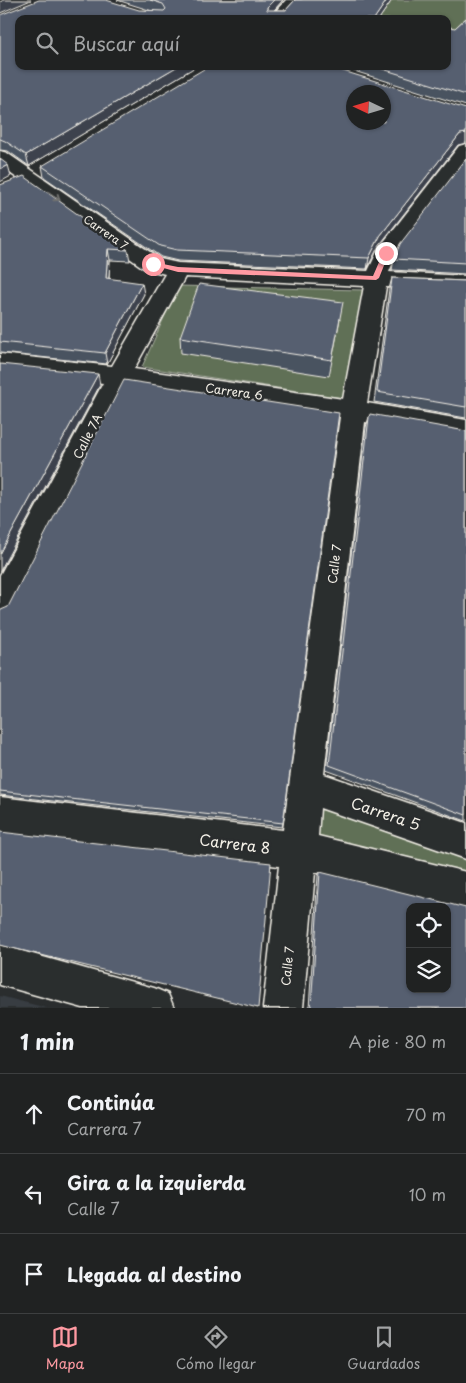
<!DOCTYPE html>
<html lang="es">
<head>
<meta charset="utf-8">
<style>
  body { margin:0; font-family:"Playpen Sans",sans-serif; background:#2d2f2f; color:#f1f3f6 }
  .controls { position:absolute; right:15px; bottom:15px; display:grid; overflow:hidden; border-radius:10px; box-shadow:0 1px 4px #0004 }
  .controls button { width:45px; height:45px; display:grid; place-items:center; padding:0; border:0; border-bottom:1px solid #3d3f40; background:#202222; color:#f1f3f6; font:25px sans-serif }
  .compass { position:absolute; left:346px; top:85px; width:45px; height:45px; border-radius:50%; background:#202222; box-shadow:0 1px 4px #0004; rotate:274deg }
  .stop { position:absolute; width:15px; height:15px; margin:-11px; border:4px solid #ff9aa2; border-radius:50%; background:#fff }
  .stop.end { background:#ff9aa2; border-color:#fff; box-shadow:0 1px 5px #0008 }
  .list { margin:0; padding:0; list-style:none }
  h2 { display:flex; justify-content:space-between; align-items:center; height:65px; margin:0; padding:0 20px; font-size:21px }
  h2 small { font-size:16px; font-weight:400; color:#a2a4a5 }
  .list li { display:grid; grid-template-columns:32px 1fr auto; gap:15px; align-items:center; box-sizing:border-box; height:80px; padding:0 20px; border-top:1px solid #3d3f40 }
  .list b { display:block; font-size:19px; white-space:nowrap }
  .list p { margin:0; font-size:16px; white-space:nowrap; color:#a2a4a5 }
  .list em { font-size:16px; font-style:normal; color:#a2a4a5 }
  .icon { flex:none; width:28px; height:28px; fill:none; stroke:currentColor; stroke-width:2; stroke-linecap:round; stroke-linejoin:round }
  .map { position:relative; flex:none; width:466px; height:1008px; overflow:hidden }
  .search { position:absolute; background:#202222; box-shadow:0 1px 4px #0004; left:15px; right:15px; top:15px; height:55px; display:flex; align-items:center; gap:12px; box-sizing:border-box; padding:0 18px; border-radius:10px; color:#a2a4a5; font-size:19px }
  .sheet { height:305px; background:#202222 }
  nav { display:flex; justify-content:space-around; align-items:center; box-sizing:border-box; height:70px; border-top:1px solid #3d3f40; background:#202222; font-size:14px; color:#a2a4a5 }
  nav a { display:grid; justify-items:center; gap:2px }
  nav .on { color:#ff9aa2 }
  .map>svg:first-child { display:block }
  .built { fill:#373c42 }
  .green { fill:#606f57; stroke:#aab0a0 }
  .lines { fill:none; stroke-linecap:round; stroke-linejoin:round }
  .street-casing { stroke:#f4f1e8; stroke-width:3 }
  .street { fill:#2a2d2e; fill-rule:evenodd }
  .wall { fill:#4a5260; stroke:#f4f1e8 }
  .shaded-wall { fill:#3c424e; stroke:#f4f1e8 }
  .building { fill:#565f70; stroke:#f4f1e8; fill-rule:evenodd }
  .oneway { stroke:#71726f }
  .route { fill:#ff9aa2 }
  .labels { text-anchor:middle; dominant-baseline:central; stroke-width:5; stroke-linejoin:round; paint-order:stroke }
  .far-street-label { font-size:11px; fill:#f4f1e8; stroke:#2a2d2e }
  .street-label { font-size:12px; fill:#f4f1e8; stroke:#2a2d2e }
  .near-street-label { font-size:15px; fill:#f4f1e8; stroke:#2a2d2e }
</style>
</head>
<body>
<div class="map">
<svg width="466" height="1008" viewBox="0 0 466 1008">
  <rect width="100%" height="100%" fill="#2a2d2e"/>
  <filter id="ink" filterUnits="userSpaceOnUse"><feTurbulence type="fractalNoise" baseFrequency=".02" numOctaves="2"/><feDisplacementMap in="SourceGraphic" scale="10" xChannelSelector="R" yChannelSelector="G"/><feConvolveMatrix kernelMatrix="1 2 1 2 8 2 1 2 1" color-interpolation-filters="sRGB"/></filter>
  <g filter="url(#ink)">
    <polygon class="built" points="0,996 47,1008 0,1008"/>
    <g class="green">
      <polygon points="349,0 388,6 392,0 466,0 466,41 447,38 447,19 323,19"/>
      <polygon points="178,286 363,290 343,398 142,367"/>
      <polygon points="320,809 466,854 466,878 317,839"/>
    </g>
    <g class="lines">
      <defs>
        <g id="street">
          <polygon points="286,0 301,0 284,19 268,19"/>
          <path d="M466,144V163L396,254L389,272L466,276V290L386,287L367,403L466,420V440L365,422L324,774L466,823V859L320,808L318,836L466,872V910L315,872L303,1008H263L279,866L0,833V797L283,830L340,417L126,386L11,614L0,618V575L103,383L0,372V354L112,366L165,274L145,269L0,166V151L7,153L160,259L178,263L368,271L379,248L459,146ZM185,277L364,286L343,399L134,369Z"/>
          <polygon points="0,945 154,988 168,994 174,1008 83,1008 0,985"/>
        </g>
      </defs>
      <use href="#street" class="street-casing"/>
      <use href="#street" class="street"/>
    </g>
    <g class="wall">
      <polygon points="117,0 283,0 274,10 286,10 295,0 392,0 379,19 19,19 19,66 197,66 29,166 8,151 0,150 0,15 152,11"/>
      <polygon points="466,18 466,106 338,66 447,66 455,28"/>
      <polygon points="466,109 466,143 458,145 378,247 367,269 178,261 161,257 44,177 42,166"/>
      <polygon points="466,159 466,274 392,270 394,259"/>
      <polygon points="0,185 128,250 130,261 110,260 109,278 144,294 107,364 0,353"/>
      <polygon points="392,278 466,281 466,418 374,402 389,289"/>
      <polygon points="340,319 329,376 181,353 180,337"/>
      <polygon points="369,417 466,431 466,821 326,770 366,427"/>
      <polygon points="0,612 283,823 282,827 0,795"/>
      <polygon points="320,872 466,1008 309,1008 318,875"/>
    </g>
    <g class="shaded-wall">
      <polygon points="4,0 31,0 0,13 0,2"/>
      <polygon points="274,0 283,0 267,18 267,7"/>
      <polygon points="387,0 392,0 379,19 374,19"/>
      <polygon points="178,66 197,66 29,166 26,155"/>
      <polygon points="466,133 466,143 458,145 378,247 367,269 369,258 380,236 460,134"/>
      <polygon points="8,165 11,176 0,182 0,169"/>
      <polygon points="108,249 110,260 108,289 106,278"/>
      <polygon points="142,283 144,294 107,364 105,353"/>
      <polygon points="98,374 100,385 0,571 0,554"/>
    </g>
    <g class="building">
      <polygon points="39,0 106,0 139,10 164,11 166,9 163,4 150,0 274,0 267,7 267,10 286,10 295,0 387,0 374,19 19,19 19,66 178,66 26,155 5,141 0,139 0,15"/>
      <polygon points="466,18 466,95 373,66 447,66 447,32 450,27 455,28"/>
      <path d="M209,66H327L466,109V133L460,134L380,236L369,258L177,250L160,246L42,166ZM354,92H384V122H354Z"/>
      <polygon points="0,159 8,165 0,169"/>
      <polygon points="466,159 466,263 394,259 400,244"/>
      <polygon points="24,176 128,250 108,249 106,278 142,283 105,353 0,342 0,185"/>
      <polygon points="392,278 466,281 466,407 377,392"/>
      <polygon points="199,284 343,302 332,360 180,337"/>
      <polygon points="0,364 98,374 0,554"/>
      <polygon points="124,380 339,413 283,823 0,791 0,612 1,610 8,607"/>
      <polygon points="370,414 466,431 466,815 329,765 369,417"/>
      <polygon points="0,832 271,863 258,1008 0,945"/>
      <path d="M320,872L466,908V1008H311ZM410,907H447V989H410Z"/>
    </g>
    <defs><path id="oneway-shaft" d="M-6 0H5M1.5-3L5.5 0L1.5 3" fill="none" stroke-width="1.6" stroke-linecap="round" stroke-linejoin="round" transform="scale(1.25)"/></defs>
    <use class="oneway" href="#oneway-shaft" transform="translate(54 196) rotate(35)"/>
  </g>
  <polygon class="route" points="386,251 389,253 379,278 376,280 178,272 149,264 153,262 178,267 373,276 383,253"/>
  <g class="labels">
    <g class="far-street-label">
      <text transform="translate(106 232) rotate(35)">Carrera 7</text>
    </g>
    <g class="street-label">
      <text transform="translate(234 391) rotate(8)">Carrera 6</text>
      <text transform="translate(87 436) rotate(-63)">Calle 7A</text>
      <text transform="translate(334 564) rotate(-83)">Calle 7</text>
      <text transform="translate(287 966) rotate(-84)">Calle 7</text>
    </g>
    <g class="near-street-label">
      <text transform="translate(386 813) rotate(19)">Carrera 5</text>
      <text transform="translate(235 843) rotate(7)">Carrera 8</text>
    </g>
  </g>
</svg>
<div class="controls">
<button><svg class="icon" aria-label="locate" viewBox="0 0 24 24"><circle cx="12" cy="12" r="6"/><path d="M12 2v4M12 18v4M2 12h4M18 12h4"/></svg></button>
<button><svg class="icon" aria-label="layers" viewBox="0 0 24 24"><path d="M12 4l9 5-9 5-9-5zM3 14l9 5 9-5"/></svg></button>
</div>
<svg class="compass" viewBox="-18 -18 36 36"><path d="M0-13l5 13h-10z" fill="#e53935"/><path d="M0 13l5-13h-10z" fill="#a2a4a5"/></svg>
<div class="stop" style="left:153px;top:264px"></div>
<div class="stop end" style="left:386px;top:253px"></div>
<div class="search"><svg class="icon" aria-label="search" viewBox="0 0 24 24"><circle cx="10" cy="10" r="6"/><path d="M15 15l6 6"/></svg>Buscar aquí</div>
</div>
<section class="sheet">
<h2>1 min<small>A pie · 80 m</small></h2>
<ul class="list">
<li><svg class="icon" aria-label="ahead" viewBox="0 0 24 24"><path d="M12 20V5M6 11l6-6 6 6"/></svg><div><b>Continúa</b><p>Carrera 7</p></div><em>70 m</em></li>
<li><svg class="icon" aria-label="left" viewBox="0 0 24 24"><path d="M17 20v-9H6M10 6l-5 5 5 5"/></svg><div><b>Gira a la izquierda</b><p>Calle 7</p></div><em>10 m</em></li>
<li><svg class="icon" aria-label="arrive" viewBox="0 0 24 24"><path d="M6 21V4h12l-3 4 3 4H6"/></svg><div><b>Llegada al destino</b></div></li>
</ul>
</section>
<nav>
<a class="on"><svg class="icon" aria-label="map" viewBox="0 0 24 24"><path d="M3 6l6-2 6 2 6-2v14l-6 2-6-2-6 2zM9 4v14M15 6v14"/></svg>Mapa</a>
<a><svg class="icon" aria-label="directions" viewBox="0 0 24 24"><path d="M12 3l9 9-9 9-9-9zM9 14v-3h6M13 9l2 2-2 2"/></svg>Cómo llegar</a>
<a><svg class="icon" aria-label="saved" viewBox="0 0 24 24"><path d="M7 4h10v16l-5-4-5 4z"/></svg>Guardados</a>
</nav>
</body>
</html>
